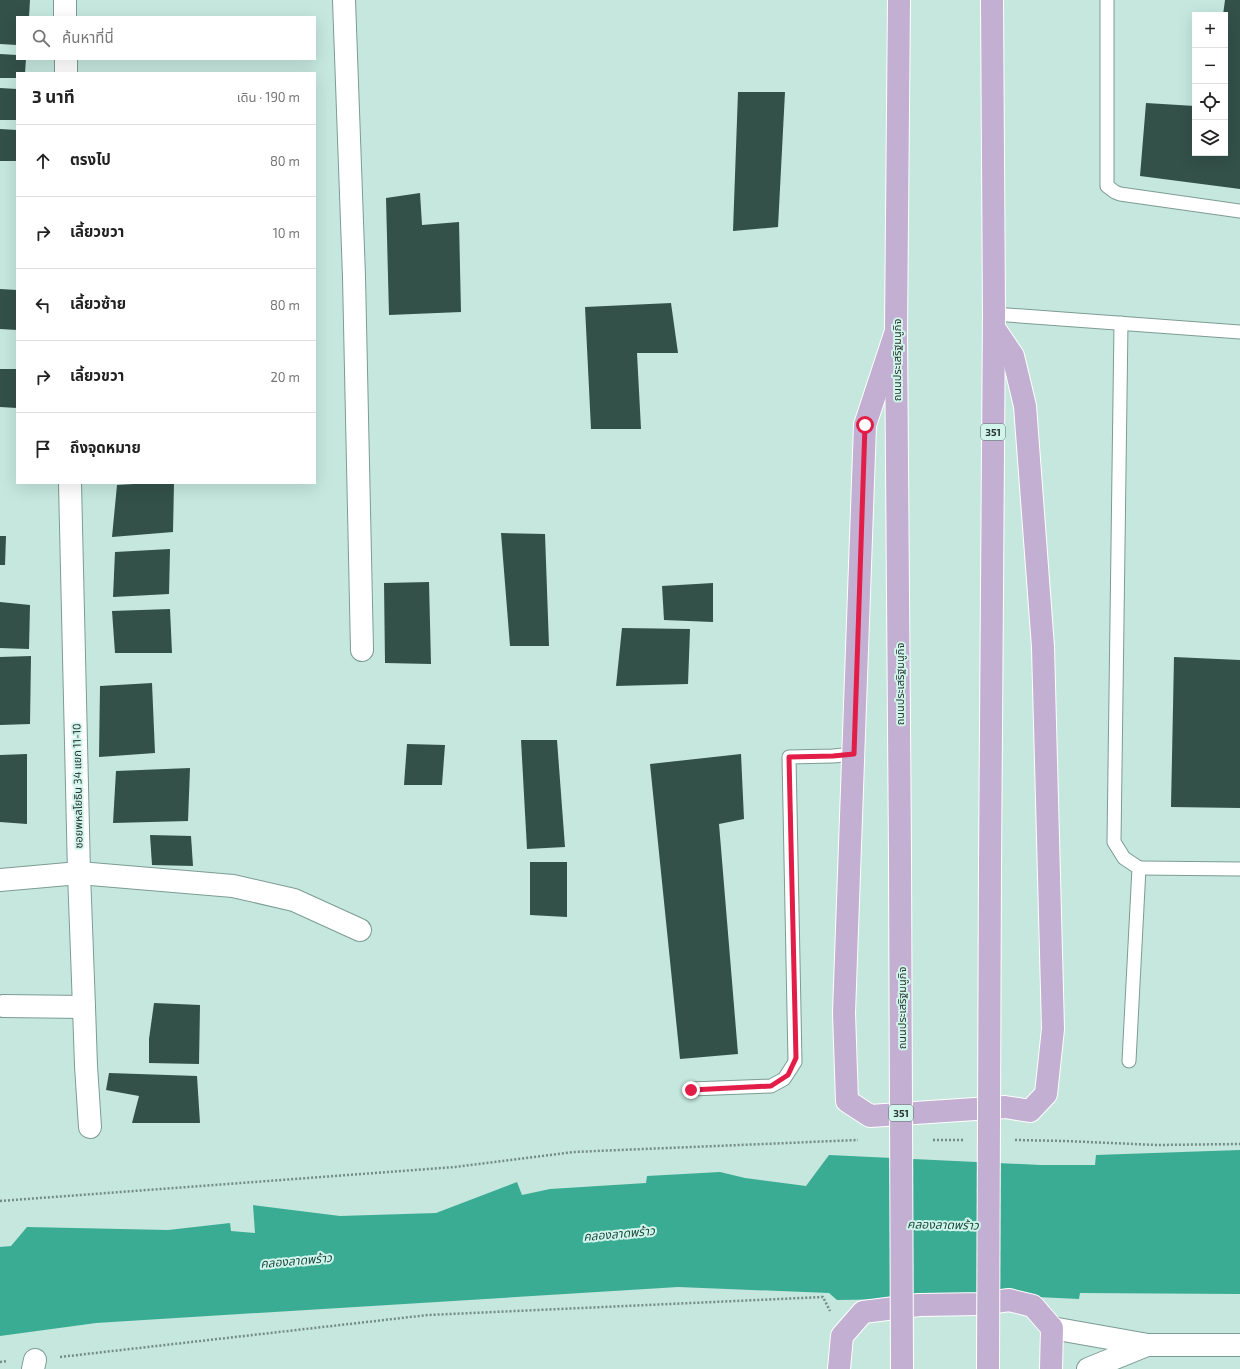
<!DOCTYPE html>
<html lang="th">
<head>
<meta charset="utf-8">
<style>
  body { margin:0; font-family:"Exo 2","Noto Sans Thai",sans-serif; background:#f2f2f2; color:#222 }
  .controls { position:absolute; right:12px; top:12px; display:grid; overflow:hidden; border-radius:0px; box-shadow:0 4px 16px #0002 }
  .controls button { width:36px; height:36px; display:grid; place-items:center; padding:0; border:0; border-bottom:1px solid #e0e0e0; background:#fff; color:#222; font:20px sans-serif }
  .stop { position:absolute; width:12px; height:12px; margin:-9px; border:3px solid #e11d48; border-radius:50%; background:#fff }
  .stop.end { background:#e11d48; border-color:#fff; box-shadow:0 1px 4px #0008 }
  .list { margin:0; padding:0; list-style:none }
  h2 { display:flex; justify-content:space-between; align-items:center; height:52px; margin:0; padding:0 16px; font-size:17px }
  h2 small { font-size:13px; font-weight:400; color:#767676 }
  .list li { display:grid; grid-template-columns:26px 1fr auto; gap:12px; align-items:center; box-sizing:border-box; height:72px; padding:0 16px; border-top:1px solid #e0e0e0 }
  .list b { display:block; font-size:15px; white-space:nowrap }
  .list em { font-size:13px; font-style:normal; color:#767676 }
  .icon { flex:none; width:22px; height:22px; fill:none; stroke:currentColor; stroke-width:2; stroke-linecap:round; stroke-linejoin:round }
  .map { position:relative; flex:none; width:1240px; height:1369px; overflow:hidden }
  .search { position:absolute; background:#fff; box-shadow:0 4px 16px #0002; left:16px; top:16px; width:300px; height:44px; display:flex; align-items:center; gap:10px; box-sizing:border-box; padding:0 14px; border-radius:0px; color:#767676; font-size:15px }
  .panel { position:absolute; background:#fff; box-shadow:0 4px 16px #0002; left:16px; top:72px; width:300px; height:412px; border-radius:0px }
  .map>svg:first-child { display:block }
  .water { fill:#3aac94 }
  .building { fill:#335149 }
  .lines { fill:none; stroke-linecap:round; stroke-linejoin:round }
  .lane-casing { stroke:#7c9c93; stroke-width:15 }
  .street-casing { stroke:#7c9c93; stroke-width:24 }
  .primary-casing { stroke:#fff; stroke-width:24 }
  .path { stroke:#758c86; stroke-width:2.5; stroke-dasharray:2 2; stroke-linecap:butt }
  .lane { stroke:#fff; stroke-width:13 }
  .street { stroke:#fff; stroke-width:22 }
  .primary { stroke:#c3afd1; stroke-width:22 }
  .primary-bridge-casing { stroke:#fff; stroke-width:24; stroke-linecap:butt }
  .primary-bridge { stroke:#c3afd1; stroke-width:22 }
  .route { stroke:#e11d48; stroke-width:5 }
  .labels { text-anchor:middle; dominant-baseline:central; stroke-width:4; stroke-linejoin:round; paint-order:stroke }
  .shield { fill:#d2f5eb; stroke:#5b6f69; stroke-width:1 }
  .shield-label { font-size:10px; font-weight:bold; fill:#283531 }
  .street-label { font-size:11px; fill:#283531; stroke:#d2f5eb }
  .water-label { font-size:12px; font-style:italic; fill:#1a4a3f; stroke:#d2f5eb }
</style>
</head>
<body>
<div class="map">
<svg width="1240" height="1369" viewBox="0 0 1240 1369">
  <rect width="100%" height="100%" fill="#c5e7dd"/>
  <polygon class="water" points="1240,1150 1240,1294 1080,1293 1079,1299 1037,1297 837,1300 829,1293 678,1287 96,1323 0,1336 0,1247 11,1246 27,1227 168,1230 230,1223 231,1231 255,1233 253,1205 340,1216 436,1213 517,1182 522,1195 550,1189 646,1183 647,1176 720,1172 745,1178 806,1186 829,1155 1040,1165 1095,1165 1096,1155"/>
  <g class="building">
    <polygon points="0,0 30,0 29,17 17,17 17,45 0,44"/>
    <polygon points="1225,0 1240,0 1240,189 1140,176 1146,103 1195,106 1195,153 1225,153 1225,15 1223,15"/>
    <polygon points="0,54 17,55 17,59 26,59 25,73 17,73 17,78 0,78"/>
    <polygon points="0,88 17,89 17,120 0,120"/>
    <polygon points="738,92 785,92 778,227 733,231"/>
    <polygon points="0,129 17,130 16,161 0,161"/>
    <polygon points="420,193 422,225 459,222 461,312 389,315 386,198"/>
    <polygon points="0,289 17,290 17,330 0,329"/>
    <polygon points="671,303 678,353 637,353 641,429 591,429 585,307"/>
    <polygon points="0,369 17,369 17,408 0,407"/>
    <polygon points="151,483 174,483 173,532 112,537 117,485"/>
    <polygon points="501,533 545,534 549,646 510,646"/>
    <polygon points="0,536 6,536 5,565 0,565"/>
    <polygon points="170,549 169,594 113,597 115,552"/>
    <polygon points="429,582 431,664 385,663 384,583"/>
    <polygon points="713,583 713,622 664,620 662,586"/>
    <polygon points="0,602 30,605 29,649 0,648"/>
    <polygon points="170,609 172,653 115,653 112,611"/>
    <polygon points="622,628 690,629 688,684 616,686"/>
    <polygon points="31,656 30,724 0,725 0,657"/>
    <polygon points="1174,657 1240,660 1240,808 1171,807"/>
    <polygon points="152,683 155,753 99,757 100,686"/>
    <polygon points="521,740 557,740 565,847 527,849"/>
    <polygon points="407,744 445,745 442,785 404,785"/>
    <polygon points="27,754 27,824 0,822 0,755"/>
    <polygon points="741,754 744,819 719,824 738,1054 680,1059 650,764"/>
    <polygon points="190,768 188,821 113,823 116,771"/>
    <polygon points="150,835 191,836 193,866 152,865"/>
    <polygon points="530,862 567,862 567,917 530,915"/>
    <polygon points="154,1003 200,1005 199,1064 149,1063 149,1039"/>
    <polygon points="109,1073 197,1076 200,1123 132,1123 139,1096 106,1090"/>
  </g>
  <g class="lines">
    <defs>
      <g id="lane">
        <polyline points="1107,0 1107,186 1115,192 1120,194 1240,211"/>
        <polyline points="994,314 1240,332"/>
        <polyline points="1121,323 1114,842 1124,858 1139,868 1129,1061"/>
        <polyline points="1139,868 1240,869"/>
        <polyline points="691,1089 771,1086 784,1079 795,1062 789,757 833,756 854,754"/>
      </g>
      <g id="street">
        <polyline points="65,0 65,17"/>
        <polyline points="344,0 354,277 362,650"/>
        <polyline points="66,59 66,73"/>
        <polyline points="0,880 79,873 233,886 294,900 360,930"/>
        <polyline points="3,1006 84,1007 79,873 70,483"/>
        <polyline points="84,1007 86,1066 90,1127"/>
        <polyline points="1052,1328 1148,1345 1240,1345"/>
        <polyline points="33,1369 35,1360"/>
        <polyline points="1088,1369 1147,1345"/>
      </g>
      <g id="primary">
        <polyline points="899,0 896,331 900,856"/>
        <polyline points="896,331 865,425 844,1013 847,1101 870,1116 1005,1107 1030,1111 1046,1094 1053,1029 1043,647 1025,406 1013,356 994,328"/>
        <polyline points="990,865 994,314 992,0"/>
        <polyline points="839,1369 842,1336 863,1312 919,1305 981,1304 1009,1300 1033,1306 1052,1328 1051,1369"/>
      </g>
    </defs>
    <use href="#lane" class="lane-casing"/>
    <use href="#street" class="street-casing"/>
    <use href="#primary" class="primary-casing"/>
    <g class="path">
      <polyline points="933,1140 964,1140"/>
      <polyline points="1015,1140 1065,1141 1157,1145 1240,1144"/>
      <polyline points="0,1201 455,1167 573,1152 858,1140"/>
      <polyline points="60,1357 428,1315 823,1297 830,1311"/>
      <polyline points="0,1362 7,1361"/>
    </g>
    <use href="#lane" class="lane"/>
    <use href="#street" class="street"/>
    <use href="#primary" class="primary"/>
    <defs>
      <g id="primary-bridge">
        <polyline points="900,856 902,1369"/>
        <polyline points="988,1369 990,865"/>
      </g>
    </defs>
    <use href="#primary-bridge" class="primary-bridge-casing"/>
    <use href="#primary-bridge" class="primary-bridge"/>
  </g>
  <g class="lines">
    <polyline class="route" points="691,1090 771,1086 788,1075 796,1058 789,757 833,756 854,754 865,425"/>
  </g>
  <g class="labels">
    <g class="shield">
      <rect x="981" y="424" width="24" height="16" rx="3"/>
      <rect x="889" y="1105" width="24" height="16" rx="3"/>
    </g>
    <g class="shield-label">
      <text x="993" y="432">351</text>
      <text x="901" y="1113">351</text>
    </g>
    <g class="street-label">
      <text transform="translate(896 360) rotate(-90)">ถนนประเสริฐมนูกิจ</text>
      <text transform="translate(899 684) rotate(-90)">ถนนประเสริฐมนูกิจ</text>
      <text transform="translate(77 786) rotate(-91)">ซอยพหลโยธิน 34 แยก 11-10</text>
      <text transform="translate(901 1008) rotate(-90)">ถนนประเสริฐมนูกิจ</text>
    </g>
    <g class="water-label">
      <text transform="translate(943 1224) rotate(1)">คลองลาดพร้าว</text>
      <text transform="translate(619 1233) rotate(-5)">คลองลาดพร้าว</text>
      <text transform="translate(296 1260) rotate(-5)">คลองลาดพร้าว</text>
    </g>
  </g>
</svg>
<div class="controls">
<button>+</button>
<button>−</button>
<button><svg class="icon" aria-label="locate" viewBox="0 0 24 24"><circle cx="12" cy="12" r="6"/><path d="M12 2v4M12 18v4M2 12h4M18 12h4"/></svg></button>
<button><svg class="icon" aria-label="layers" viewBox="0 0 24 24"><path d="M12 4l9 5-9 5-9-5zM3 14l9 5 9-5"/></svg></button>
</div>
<div class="stop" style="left:865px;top:425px"></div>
<div class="stop end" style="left:691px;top:1090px"></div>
<div class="search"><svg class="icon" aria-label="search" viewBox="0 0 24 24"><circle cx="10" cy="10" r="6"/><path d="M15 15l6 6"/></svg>ค้นหาที่นี่</div>
<section class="panel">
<h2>3 นาที<small>เดิน · 190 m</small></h2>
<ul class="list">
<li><svg class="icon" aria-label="ahead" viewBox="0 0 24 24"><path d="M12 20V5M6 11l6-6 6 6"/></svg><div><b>ตรงไป</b></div><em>80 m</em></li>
<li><svg class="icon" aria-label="right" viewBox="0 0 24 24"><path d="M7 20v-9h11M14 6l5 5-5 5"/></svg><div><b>เลี้ยวขวา</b></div><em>10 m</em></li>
<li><svg class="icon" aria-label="left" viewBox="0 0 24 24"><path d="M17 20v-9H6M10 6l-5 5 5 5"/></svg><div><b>เลี้ยวซ้าย</b></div><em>80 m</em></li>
<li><svg class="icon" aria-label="right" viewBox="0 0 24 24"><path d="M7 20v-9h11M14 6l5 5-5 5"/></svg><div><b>เลี้ยวขวา</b></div><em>20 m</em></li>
<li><svg class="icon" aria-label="arrive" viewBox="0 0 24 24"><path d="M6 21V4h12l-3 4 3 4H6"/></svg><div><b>ถึงจุดหมาย</b></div></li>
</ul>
</section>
</div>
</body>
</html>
